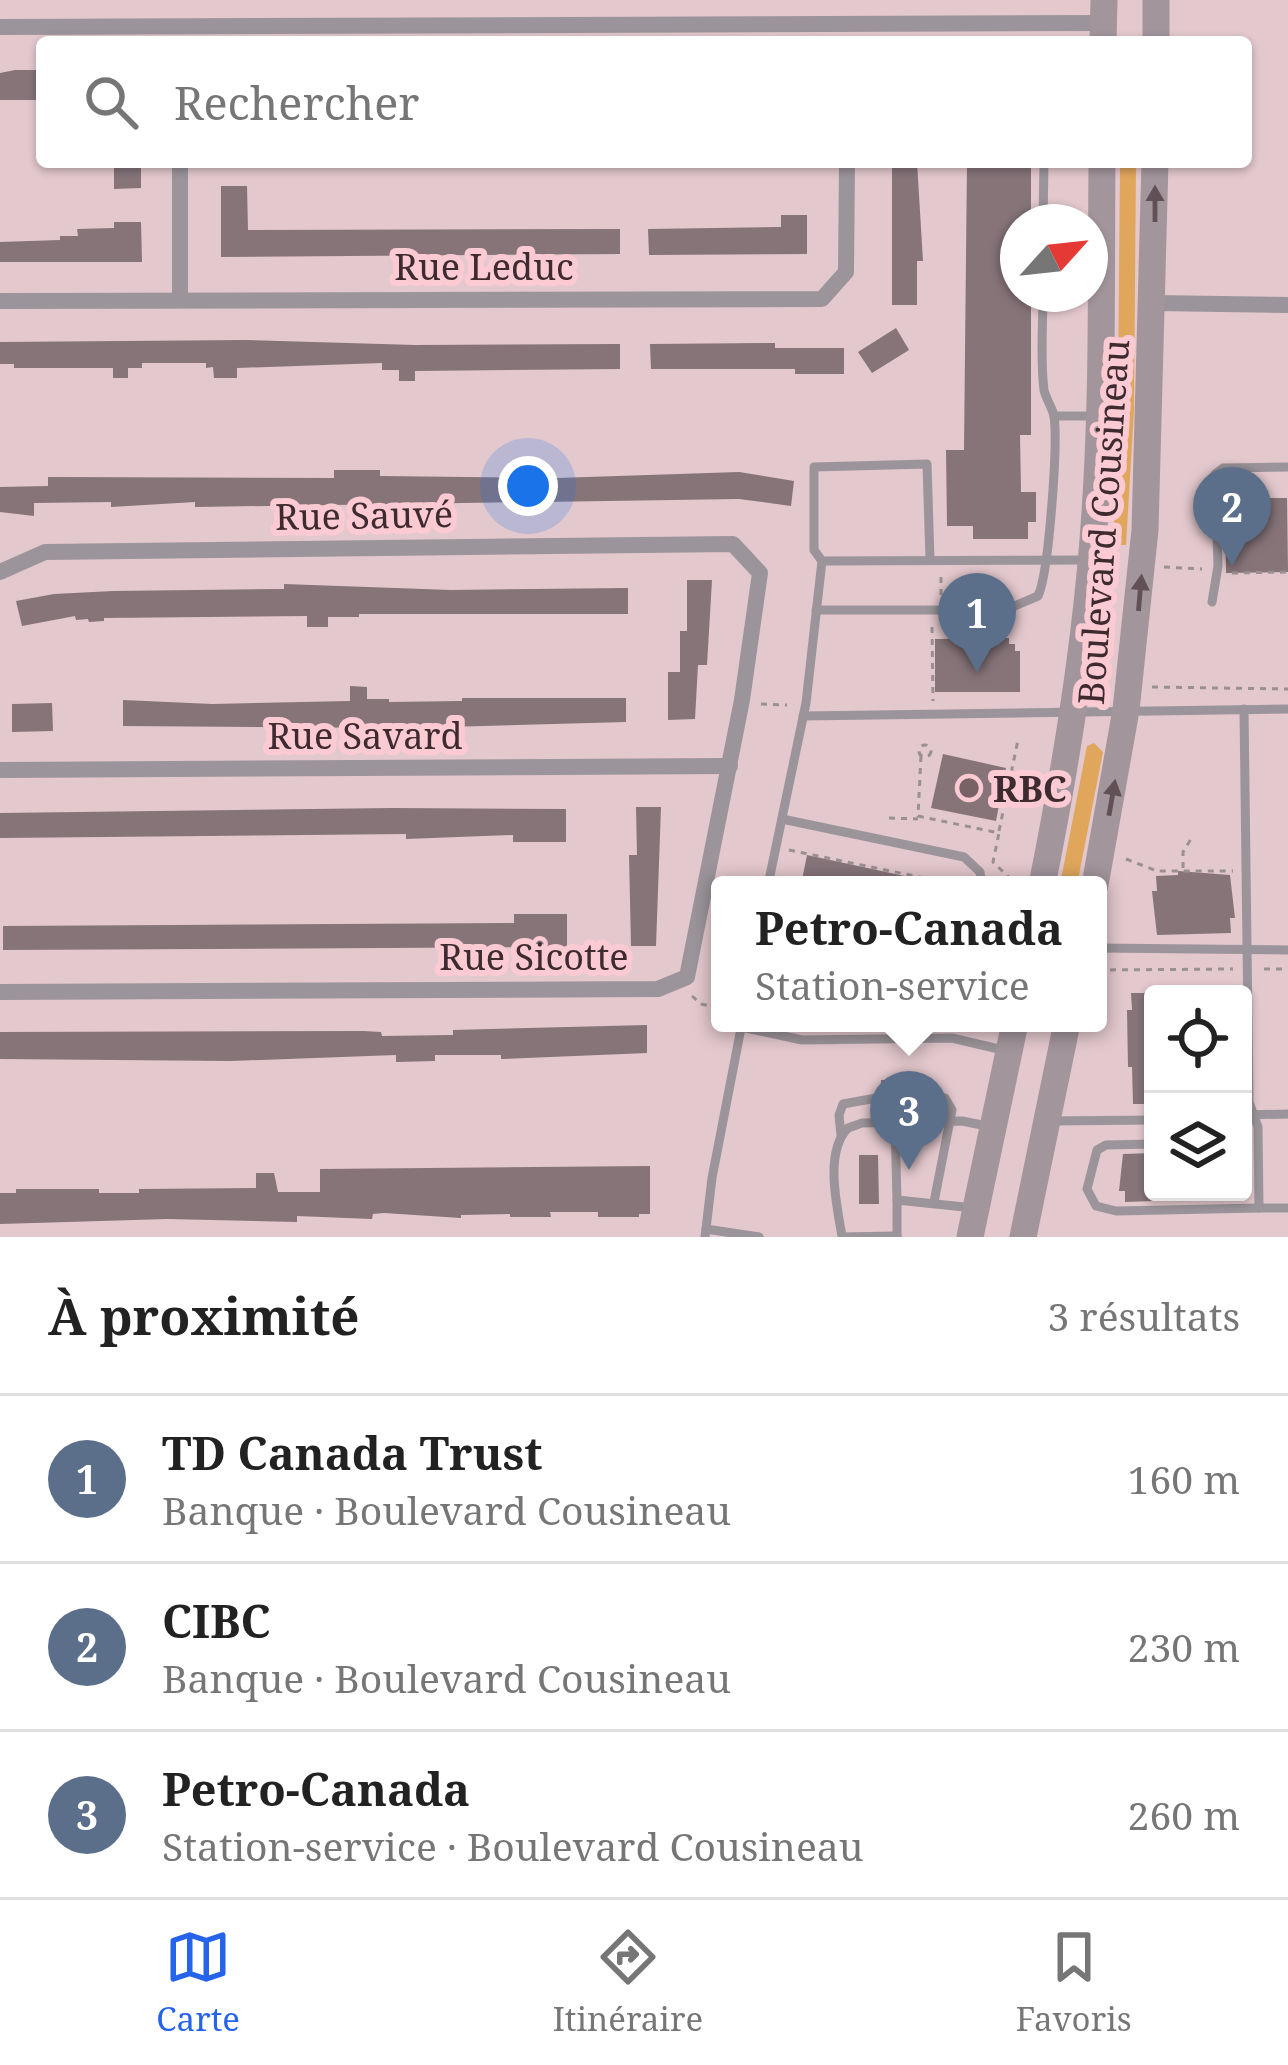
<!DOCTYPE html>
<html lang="fr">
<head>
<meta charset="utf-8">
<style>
  body { margin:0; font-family:"Noto Serif",serif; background:#f2f2f2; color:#222 }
  .controls { position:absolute; right:36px; bottom:36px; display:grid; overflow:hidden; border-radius:12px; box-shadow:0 3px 9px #0004 }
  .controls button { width:108px; height:108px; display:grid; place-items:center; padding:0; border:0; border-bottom:3px solid #e0e0e0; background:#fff; color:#222; font:60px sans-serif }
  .compass { position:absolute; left:1000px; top:204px; width:108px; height:108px; border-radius:50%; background:#fff; box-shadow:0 3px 9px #0004; rotate:63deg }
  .you { position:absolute; left:528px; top:486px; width:42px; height:42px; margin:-30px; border:9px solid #fff; border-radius:50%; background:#1a73e8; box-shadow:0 0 0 18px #1a73e833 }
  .badge { display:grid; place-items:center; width:78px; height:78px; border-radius:50%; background:#2563eb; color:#fff; font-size:39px; font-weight:700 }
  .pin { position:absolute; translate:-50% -99px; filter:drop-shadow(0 3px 6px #0008) }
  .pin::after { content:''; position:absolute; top:63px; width:42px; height:36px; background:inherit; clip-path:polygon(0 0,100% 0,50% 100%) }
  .popup { position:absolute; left:711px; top:876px; width:396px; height:156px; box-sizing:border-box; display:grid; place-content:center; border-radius:12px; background:#fff; filter:drop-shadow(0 3px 9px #0005); font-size:39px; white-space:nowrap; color:#767676 }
  .popup b { font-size:45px; color:#222 }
  .popup::after { content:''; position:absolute; left:50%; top:100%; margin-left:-24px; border:24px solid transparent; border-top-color:#fff }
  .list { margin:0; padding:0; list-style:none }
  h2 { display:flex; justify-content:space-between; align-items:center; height:156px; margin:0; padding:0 48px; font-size:51px }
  h2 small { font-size:39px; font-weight:400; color:#767676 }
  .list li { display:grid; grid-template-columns:78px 1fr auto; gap:36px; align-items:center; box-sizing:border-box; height:168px; padding:0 48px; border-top:3px solid #e0e0e0 }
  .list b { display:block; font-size:45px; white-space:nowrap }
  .list p { margin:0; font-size:39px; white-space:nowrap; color:#767676 }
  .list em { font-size:39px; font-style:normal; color:#767676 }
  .icon { flex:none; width:66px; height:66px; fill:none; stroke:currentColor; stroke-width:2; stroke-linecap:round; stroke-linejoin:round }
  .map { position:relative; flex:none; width:1288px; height:1237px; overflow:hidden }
  .search { position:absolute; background:#fff; box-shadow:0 3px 9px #0004; left:36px; right:36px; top:36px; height:132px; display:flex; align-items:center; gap:30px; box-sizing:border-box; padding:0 42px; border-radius:12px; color:#767676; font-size:45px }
  .sheet { height:660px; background:#fff }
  nav { display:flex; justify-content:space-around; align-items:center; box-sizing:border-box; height:168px; border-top:3px solid #e0e0e0; background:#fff; font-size:33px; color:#767676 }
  nav a { display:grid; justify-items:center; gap:6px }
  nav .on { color:#2563eb }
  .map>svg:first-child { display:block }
  .green { fill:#e0a65c }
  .building { fill:#867479 }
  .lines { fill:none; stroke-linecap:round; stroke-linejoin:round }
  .path { stroke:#9a9094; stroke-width:3; stroke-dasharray:6 6; stroke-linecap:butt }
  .lane { stroke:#9b949a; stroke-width:9 }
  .street { stroke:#9b949a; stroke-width:16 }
  .primary { stroke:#a2959c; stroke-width:27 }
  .oneway { fill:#615055 }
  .poi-dot { fill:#786266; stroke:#fbcad2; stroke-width:4.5 }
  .labels { text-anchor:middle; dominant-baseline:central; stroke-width:12; stroke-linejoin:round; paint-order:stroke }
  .street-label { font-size:36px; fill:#3e2b2f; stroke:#fbcad2 }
  .poi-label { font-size:36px; font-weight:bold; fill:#3e2b2f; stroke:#fbcad2; text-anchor:start }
</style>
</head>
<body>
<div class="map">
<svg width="1288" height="1237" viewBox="0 0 1288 1237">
  <rect width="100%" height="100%" fill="#e3c8cd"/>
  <g class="green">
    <polygon points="1120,162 1136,162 1134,410 1126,545 1116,545 1113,505 1118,393"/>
    <polygon points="1094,743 1103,752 1077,885 1060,885 1087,746"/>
  </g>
  <g class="building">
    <polygon points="15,70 42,70 42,100 0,100 0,73"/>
    <polygon points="114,162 141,162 141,188 114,189"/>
    <polygon points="892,162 917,162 923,261 917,261 917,305 892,305"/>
    <polygon points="967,162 1031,162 1031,222 1018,222 1018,294 1031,294 1031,435 1020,435 1021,492 1036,492 1036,522 1028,522 1028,539 973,539 973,526 947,526 946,450 964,450"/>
    <polygon points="221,186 247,186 248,230 620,229 620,254 221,257"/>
    <polygon points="781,215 807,215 807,254 649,255 648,229 781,227"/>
    <polygon points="114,222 141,222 142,262 0,262 0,242 60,240 60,236 78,236 77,229 114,228"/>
    <polygon points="896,328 909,350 872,373 858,352"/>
    <polygon points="246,340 415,345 620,344 620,369 415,371 415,381 399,381 399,370 382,370 382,363 237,368 237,378 214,378 213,367 206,368 206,363 142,363 142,368 128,368 128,378 113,378 113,368 14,368 14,364 0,364 0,342"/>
    <polygon points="775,343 775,348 844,348 844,374 795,374 795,369 651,369 650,344"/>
    <polygon points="334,470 380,470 380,476 557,478 739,472 794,481 791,506 739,499 195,507 195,502 111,507 111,502 34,503 34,516 0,512 0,487 48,486 48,477 334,478"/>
    <polygon points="1225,498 1287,498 1288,572 1226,573"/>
    <polygon points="687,580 712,580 707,665 698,665 695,719 668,720 668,672 680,672 680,631 687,631"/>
    <polygon points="284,584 451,590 628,588 628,614 359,614 359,617 328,617 328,627 307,627 307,616 104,618 104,621 89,622 88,619 76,620 75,616 22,626 16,601 54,594 113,591 284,589"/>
    <polygon points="1009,638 1009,644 1015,644 1015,651 1020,651 1020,692 935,692 935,639"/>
    <polygon points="350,686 367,687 367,699 389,699 389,702 462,701 462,698 626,698 626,722 409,728 123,726 123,700 212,704 350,701"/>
    <polygon points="52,703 53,731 12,732 12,704"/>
    <polygon points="943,754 1006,768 996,821 931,808"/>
    <polygon points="636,807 661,807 656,946 631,946 629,855 637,855"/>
    <polygon points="392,808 566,809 566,842 513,842 513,835 406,839 406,834 0,838 0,813"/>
    <polygon points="807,855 914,878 913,885 801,885"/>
    <polygon points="1178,871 1230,875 1235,918 1230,918 1231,933 1157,935 1152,891 1157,891 1156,876 1178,875"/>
    <polygon points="514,914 567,914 567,947 3,950 3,926 514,923"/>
    <polygon points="1131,993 1153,993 1153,1090 1149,1090 1149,1104 1133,1104 1132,1067 1128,1067 1127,1010 1132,1010"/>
    <polygon points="647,1025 647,1053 501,1059 501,1055 435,1055 435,1061 396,1062 396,1055 230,1061 0,1059 0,1032 363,1031 381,1032 382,1036 453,1035 453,1030"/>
    <polygon points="933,1079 933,1089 925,1097 930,1106 882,1107 891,1097 881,1088 881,1080"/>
    <polygon points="1153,1153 1153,1201 1125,1202 1125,1191 1119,1191 1123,1154"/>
    <polygon points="859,1155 878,1155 879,1204 859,1204"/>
    <polygon points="650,1166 650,1214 639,1214 639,1217 598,1217 598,1212 550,1212 551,1217 510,1217 510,1214 461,1215 461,1218 384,1213 373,1214 372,1219 297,1216 297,1222 167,1219 0,1224 0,1193 16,1193 16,1189 99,1189 99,1193 139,1193 139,1189 256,1188 256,1173 274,1173 278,1192 320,1192 320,1169"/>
  </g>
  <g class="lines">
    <g class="path">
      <polyline points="1164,567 1202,569"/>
      <polyline points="1232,573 1288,572"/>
      <polyline points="941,577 941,597"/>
      <polyline points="932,627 933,701"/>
      <polyline points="1152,687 1288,689"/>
      <polyline points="761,704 787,705"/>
      <circle cx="925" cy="751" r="6"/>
      <polyline points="921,756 918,816 999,833 993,862 1016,884"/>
      <polyline points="1007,799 1033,791"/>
      <polyline points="889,818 918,819"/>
      <polyline points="999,831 1018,740"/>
      <polyline points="789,850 958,885"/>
      <polyline points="1126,859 1157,871 1233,871"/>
      <polyline points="1183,868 1183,852 1191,839"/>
      <polyline points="1264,969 1288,969"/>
      <polyline points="1098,970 1233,969"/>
      <polyline points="692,996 701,1004 720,1008"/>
    </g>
    <g class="lane">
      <polyline points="1043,222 1044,162"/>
      <polyline points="1054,416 1096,416"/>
      <polyline points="822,561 814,550 814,467 927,464 930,560"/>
      <polyline points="1212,602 1218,566 1215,474 1223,468 1288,467"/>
      <path d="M816,610H1005L1038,596C1049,573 1058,444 1054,416C1052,407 1046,399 1044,390C1040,359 1043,325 1043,294"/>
      <polyline points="1244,709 1249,1102 1258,1127 1259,1208 1288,1208"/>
      <polyline points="803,716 1288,709"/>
      <polyline points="782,819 964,857 980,872 982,885"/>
      <polyline points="768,885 806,703 822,561 1086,560"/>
      <polyline points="1098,948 1288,950"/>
      <polyline points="741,1027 802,1040 952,1038 1003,1050"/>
      <polyline points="934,1098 945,1098 952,1110 934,1202"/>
      <polyline points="1243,1115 1288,1114"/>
      <polyline points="1052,1121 1153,1120"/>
      <polyline points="895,1123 897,1200"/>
      <polyline points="841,1135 839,1115 843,1104 882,1097"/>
      <polyline points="1153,1144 1106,1145 1097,1150 1087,1189 1096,1206 1116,1211 1259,1208"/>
      <polyline points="706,1229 759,1237"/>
      <path d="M842,1236C837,1206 824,1152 848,1128L862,1123L962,1121L992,1127"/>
      <polyline points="705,1237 712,1178 742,1023"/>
      <polyline points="842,1237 897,1236"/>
      <polyline points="897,1237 897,1200 974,1208"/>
    </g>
    <g class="street">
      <polyline points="0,27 1103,23"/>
      <polyline points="180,162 180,299"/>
      <polyline points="0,301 822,299 846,272 847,162"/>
      <polyline points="1154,303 1288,305"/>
      <polyline points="0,572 45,552 733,544 760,573 742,700 687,977 658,989 0,992"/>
      <polyline points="0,770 730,766"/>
    </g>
    <g class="primary">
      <polyline points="1103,42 1104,0"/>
      <polyline points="1156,42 1156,0"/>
      <path d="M1042,885C1067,761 1087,638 1095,512C1103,395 1101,278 1102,162"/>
      <polyline points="1095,885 1126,710 1145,530 1155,162"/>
      <polyline points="970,1237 1015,1023"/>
      <polyline points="1023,1237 1067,1023"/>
    </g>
  </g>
  <defs><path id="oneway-solid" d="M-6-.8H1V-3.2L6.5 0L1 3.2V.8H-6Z" transform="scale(3)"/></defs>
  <g class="oneway">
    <use href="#oneway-solid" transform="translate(1155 204) rotate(-90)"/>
    <use href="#oneway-solid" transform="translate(1140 593) rotate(-85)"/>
    <use href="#oneway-solid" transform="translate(1112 798) rotate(-80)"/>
  </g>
  <circle class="poi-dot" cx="969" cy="788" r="12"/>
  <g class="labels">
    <g class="street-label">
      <text x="484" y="266">Rue Leduc</text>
      <text transform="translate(364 515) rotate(-1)">Rue Sauvé</text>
      <text transform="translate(1103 522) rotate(-86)">Boulevard Cousineau</text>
      <text x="365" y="735">Rue Savard</text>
      <text x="534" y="956">Rue Sicotte</text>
    </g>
    <g class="poi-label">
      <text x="993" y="788">RBC</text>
    </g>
  </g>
</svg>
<div class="controls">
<button><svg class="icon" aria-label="locate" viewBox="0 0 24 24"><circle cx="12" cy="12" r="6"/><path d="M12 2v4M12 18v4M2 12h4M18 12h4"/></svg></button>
<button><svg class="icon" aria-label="layers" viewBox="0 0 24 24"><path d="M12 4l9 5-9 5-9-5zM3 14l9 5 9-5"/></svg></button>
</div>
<svg class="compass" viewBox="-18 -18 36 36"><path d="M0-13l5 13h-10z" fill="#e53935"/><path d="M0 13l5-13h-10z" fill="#767676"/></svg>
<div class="you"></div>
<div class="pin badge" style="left:977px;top:672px;background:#5c6f8a">1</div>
<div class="pin badge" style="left:1232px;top:566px;background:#5c6f8a">2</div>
<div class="pin badge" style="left:909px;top:1170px;background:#5c6f8a">3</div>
<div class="popup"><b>Petro-Canada</b>Station-service</div>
<div class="search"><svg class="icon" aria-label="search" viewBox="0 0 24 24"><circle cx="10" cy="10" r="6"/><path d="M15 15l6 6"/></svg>Rechercher</div>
</div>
<section class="sheet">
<h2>À proximité<small>3 résultats</small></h2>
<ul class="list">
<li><span class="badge" style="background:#5c6f8a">1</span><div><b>TD Canada Trust</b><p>Banque · Boulevard Cousineau</p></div><em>160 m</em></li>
<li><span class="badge" style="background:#5c6f8a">2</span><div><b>CIBC</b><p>Banque · Boulevard Cousineau</p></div><em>230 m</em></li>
<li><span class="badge" style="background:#5c6f8a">3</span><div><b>Petro-Canada</b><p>Station-service · Boulevard Cousineau</p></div><em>260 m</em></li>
</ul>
</section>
<nav>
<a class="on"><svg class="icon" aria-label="map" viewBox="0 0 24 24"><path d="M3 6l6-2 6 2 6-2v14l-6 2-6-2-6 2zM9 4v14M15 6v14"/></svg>Carte</a>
<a><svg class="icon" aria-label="directions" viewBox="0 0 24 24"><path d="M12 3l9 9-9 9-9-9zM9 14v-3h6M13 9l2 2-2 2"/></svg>Itinéraire</a>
<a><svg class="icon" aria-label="saved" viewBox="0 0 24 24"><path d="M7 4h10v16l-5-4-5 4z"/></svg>Favoris</a>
</nav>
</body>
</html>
